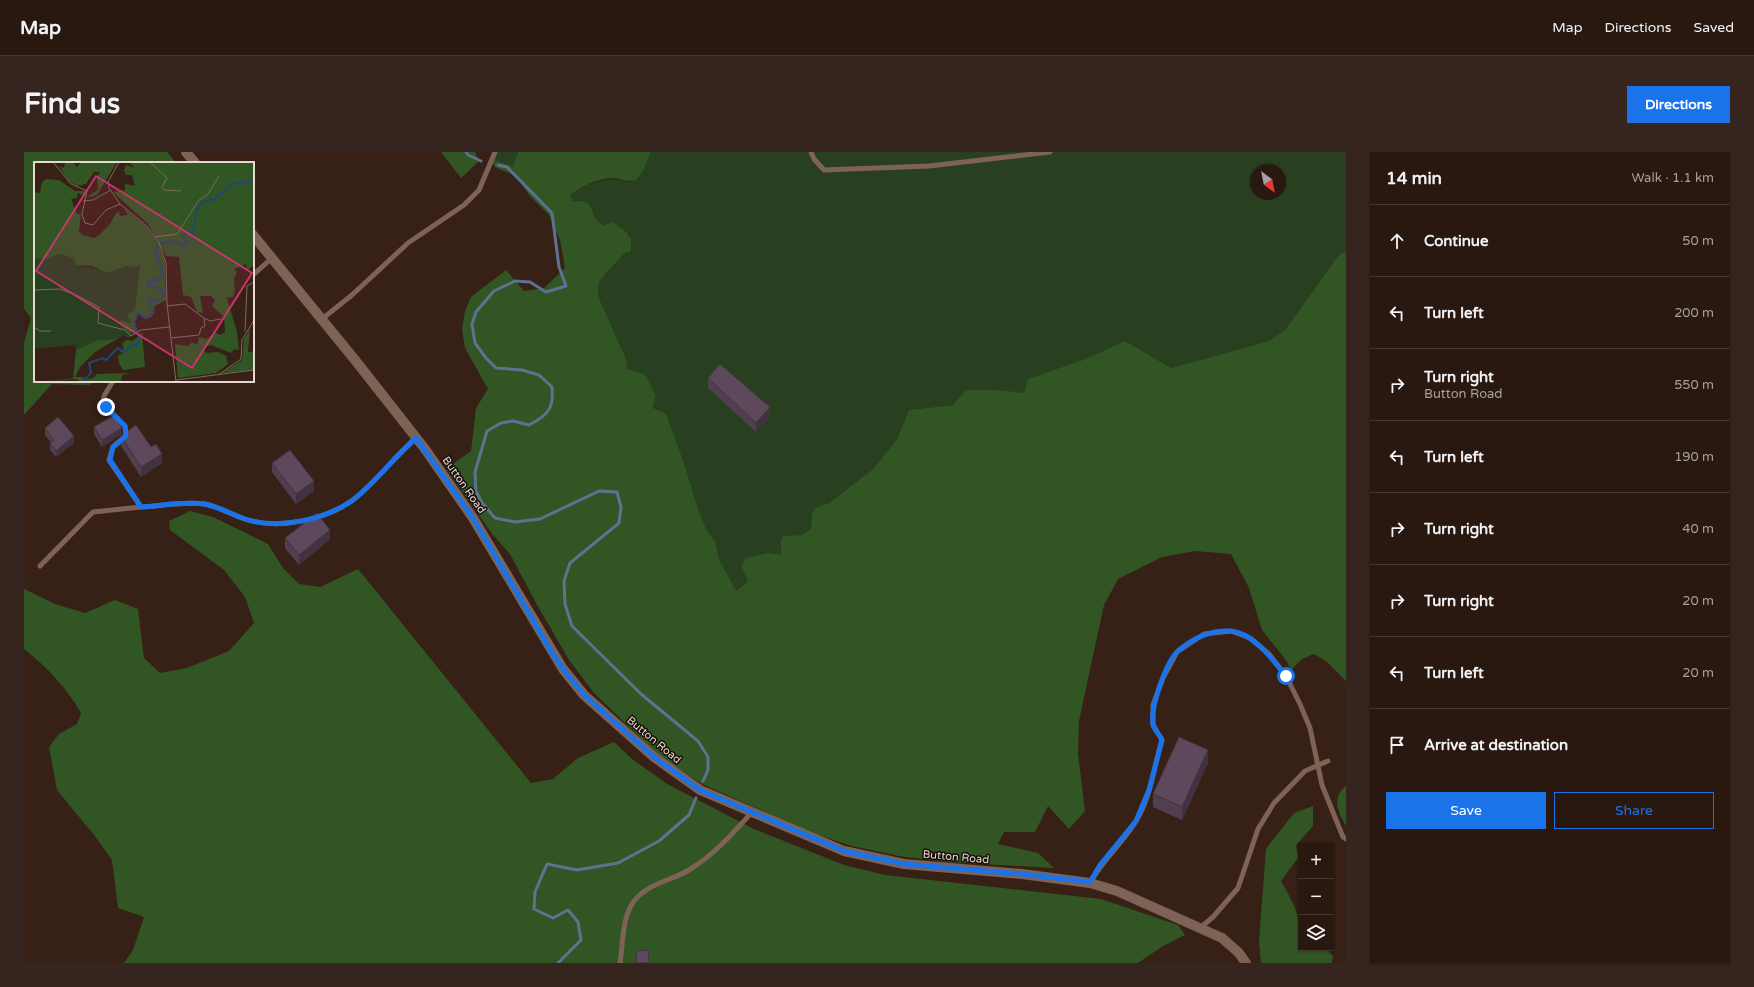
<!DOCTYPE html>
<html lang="en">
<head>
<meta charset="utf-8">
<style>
  body { margin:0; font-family:"Varela Round",sans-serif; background:#35251e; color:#f1f3f6 }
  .controls { position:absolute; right:12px; bottom:12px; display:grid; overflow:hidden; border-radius:0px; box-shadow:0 1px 3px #0004 }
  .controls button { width:36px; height:36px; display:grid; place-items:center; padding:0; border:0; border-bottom:1px solid #453730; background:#291810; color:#f1f3f6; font:20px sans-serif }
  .compass { position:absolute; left:1226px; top:12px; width:36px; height:36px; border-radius:50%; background:#291810; box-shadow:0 1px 3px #0004; rotate:148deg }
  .stop { position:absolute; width:12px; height:12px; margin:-9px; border:3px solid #1a73e8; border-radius:50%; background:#fff }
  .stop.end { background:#1a73e8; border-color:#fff; box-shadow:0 1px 4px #0008 }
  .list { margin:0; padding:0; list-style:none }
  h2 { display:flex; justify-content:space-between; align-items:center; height:52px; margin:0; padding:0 16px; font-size:17px }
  h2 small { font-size:13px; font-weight:400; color:#a5a09f }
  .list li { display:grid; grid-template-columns:26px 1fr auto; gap:12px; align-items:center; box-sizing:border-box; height:72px; padding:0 16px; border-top:1px solid #453730 }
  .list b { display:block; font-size:15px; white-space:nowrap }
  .list p { margin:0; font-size:13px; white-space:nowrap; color:#a5a09f }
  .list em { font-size:13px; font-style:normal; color:#a5a09f }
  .actions { display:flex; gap:8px; padding:12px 16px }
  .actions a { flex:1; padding:9px 0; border:1px solid #1a73e8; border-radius:0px; text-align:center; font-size:14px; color:#1a73e8 }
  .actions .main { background:#1a73e8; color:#fff }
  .icon { flex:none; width:22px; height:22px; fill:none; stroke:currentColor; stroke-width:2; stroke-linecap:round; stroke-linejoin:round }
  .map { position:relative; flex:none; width:1322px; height:811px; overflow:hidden; border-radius:0px }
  header { display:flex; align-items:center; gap:24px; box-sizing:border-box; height:56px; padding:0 20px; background:#291810; border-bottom:1px solid #453730 }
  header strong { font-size:19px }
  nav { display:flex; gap:22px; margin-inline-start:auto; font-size:14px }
  .intro { display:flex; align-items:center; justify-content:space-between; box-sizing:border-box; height:96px; padding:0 24px }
  h1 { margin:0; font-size:28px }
  .button { padding:10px 18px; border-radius:0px; background:#1a73e8; color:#fff; font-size:14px; font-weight:700 }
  main { display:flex; gap:24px; padding:0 24px }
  aside { flex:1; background:#291810; border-radius:0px; box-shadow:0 1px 3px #0004 }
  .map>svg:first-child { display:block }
  .green { fill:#284020; fill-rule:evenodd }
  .forest { fill:#315623 }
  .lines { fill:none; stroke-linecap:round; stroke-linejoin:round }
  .stream { stroke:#5e7190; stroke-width:3 }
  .lane { stroke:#7d6255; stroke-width:5 }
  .street { stroke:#7d6255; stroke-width:10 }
  .wall { fill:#513e4e }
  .shaded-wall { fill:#423240 }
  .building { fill:#5e485b; stroke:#423240 }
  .route { stroke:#1a73e8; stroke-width:5 }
  .labels { text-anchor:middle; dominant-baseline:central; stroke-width:3; stroke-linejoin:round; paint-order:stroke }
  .street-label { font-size:11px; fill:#e8d8d1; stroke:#170d08 }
  .inset-river { fill:none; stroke:#234574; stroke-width:2 }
  .inset-road { fill:none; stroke:#7e6a60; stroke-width:1 }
  .view { fill:#c8356d; fill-opacity:0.15; stroke:#c8356d; stroke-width:2 }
  .inset-edge { fill:none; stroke:#e8d8d1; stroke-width:2 }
</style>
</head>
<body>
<header>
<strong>Map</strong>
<nav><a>Map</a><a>Directions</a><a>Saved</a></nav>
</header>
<div class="intro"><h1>Find us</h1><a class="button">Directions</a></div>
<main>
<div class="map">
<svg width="1322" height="811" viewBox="0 0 1322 811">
  <rect width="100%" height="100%" fill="#372015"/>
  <g class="green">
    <polygon points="472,0 494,0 489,14 466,7"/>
    <path d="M627,0H1322V99L1314,104L1261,178L1245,189L1147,216L1101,189L1059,208L1000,242L972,238L929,253L885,258L873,287L849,317L805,351L791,356L788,362L787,377L778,383L759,384L757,389V403L717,415L724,430L712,440L695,407L691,389L683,379L675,360L660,311L652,290L629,256L632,244L621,222L602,217L603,209L575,146L574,138L575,130L582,121L601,101L606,100V83L588,70L580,73L572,67L570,61L549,50L546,43C565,30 584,23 607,30L617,20ZM1232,18H1256V42H1232Z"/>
  </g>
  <g class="forest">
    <polygon points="0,0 143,0 152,11 11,11 11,229 70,229 65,233 28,232 0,263 0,191 7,166 0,157"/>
    <polygon points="417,0 451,0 455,9 437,26"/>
    <path d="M494,0H627C623,8 620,19 614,26C608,32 598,27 590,26C573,26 559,34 546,43L549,50L558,49L565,52L572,67L579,73L588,70C601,79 611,82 606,100L601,101L582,121L575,130L574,138L575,146L603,209L602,217L621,222L632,244L629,256L642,262L660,311L675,360L683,379L691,389L695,407L712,439L724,430L717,414L722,406L744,401L757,403V389L759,384L778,383L787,377L788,362L791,356L805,351L849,317L873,287L885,258L929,253L942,238H972L1000,241L1004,227L1059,208L1101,189L1147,216L1245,189L1261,178L1314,104L1322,99V529L1302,509L1290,502L1278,507L1267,518L1262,508L1238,478L1225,436L1207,402L1171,399L1138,405L1094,427L1080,453L1055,569L1054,601L1061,659L1045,677L1024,654L1011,680H980L974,692L1014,701L1030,716L923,710L875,704L828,694L791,682L678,632L634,603L570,541L545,508L512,451L486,402L469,383L422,317L447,299L452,256L464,237L441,196L438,178L441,159L447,145L482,118L500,139L520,136L541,116L536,88L525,63L505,43L492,24L471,15L466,7L489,14Z"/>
    <path d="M166,359L189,365L244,392L259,416L275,432L296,435L334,417L507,631L529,627L554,606L590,590L608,607L643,632L730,677L820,713L861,723L1077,747L1154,773L1161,783L1139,794L1114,811H100L109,798L120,765L94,756L88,708L70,683L33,638L25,595L35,582L53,572L57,561C42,535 24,516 0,497V437L31,452L61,461L91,448L114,457L120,506L136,521L163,516L205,499L230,471L221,445L200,418L146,378L145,369Z"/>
    <path d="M1322,634V674C1314,660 1307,646 1322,634Z"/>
    <path d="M1289,654V674L1272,693L1274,706L1257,729C1272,755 1277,766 1277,796H1302L1309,804L1308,811H1237L1235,789L1242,697L1270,661Z"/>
  </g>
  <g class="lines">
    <g class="stream">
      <polyline points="442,0 444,3 457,9"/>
      <path d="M474,13L483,15L528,61L535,115L542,134L522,140L506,130L491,129L470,139L452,160L448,172L451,191L462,206L472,216L498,218L515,223L528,235C530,257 524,263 505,273L489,269L477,271L463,279L451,320L452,339L458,351L471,366L491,370L516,367L575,339L593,340L597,355L595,371L546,411L540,429L541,452L548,474L617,542L674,589L684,605V618L679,629"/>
      <polyline points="534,811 557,788 554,770 544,758 529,766 510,757 511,740 523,712 553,718 594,711 635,689 665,663 672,646"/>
    </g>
    <g class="lane">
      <polyline points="787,0 790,7 800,18 905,14 1026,0"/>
      <polyline points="229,123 248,106"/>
      <polyline points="298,167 328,143 384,91 440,53 455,38 471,0"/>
      <path d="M117,355C137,354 160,349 181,352C195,355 207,362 221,367C254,378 301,368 329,348C352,330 370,305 392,286"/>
      <polyline points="16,414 69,360 117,355 85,308 89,295 102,284 101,274 82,255 79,249 80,244 89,229"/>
      <path d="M1066,731C1079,707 1099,691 1112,669C1127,645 1130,614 1138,588L1129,573V553L1139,526L1153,500L1180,482L1207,479L1226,486L1245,502L1262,524L1276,552L1286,576L1298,633L1319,685L1322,687"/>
      <polyline points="1176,776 1189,765 1214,736 1234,677 1250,651 1281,619 1304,609"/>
      <path d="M596,811C599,792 598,765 610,749C624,731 647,729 665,718C690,703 709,681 728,660"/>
    </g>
    <g class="street">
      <polyline points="162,0 171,11"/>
      <polyline points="229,83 331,208 401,297 449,366 539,517 560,543 630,605 676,638 820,699 880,712 998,722 1066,731 1093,739 1198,786 1215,801 1222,811"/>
    </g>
  </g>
  <g class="wall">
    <polygon points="684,226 746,265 732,280 684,236"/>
    <polygon points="70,275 98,282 78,295 70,282"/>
    <polygon points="21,276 50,291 32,305 26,298 26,291 27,291 21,283"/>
    <polygon points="97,284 138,311 117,325 97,294"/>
    <polygon points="248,311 290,339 272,352 248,320"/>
    <polygon points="261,386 306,387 275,413 261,396"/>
    <polygon points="1184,611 1158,668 1129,655 1129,642"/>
  </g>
  <g class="shaded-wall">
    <polygon points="746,255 746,265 732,280 732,271"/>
    <polygon points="98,276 98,282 78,295 78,288"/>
    <polygon points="50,284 50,291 32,305 32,299"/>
    <polygon points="138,302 138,311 117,325 117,315"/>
    <polygon points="290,329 290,339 272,352 272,342"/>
    <polygon points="306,378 306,387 275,413 275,403"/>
    <polygon points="1184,598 1184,611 1158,668 1158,655"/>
  </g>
  <g class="building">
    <polygon points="696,212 746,255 732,271 684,226"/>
    <polygon points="90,263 98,276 78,288 70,275"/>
    <polygon points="34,265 50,284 32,299 26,291 30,288 21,276"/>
    <polygon points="112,273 127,295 132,292 138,302 117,315 97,284"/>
    <polygon points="266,298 290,329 272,342 248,311"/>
    <polygon points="293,361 306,378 275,403 261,386"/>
    <polygon points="1155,585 1184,598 1158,655 1129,642"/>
    <polygon points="624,798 625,811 613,811 612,799"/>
  </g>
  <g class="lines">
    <path class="route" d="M82,255L101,274L102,284L89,295L86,308L117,355C137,354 160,349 181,352C195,355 207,362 221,367C254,378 301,368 329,348C352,330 370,305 392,286L449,366L527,499L539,517L560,543L630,605L676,638L820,699L880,712L998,722L1066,730L1076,713L1112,669L1125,638L1138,588C1136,583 1130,578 1129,572C1126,556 1142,510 1154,499C1169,486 1187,478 1206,479C1229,480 1249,508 1262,524"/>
  </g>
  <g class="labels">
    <g class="street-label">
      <text transform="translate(440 333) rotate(55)">Button Road</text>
      <text transform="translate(630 588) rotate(40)">Button Road</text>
      <text transform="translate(932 705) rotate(5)">Button Road</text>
    </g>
  </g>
  <g transform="translate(10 10)">
    <rect width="220" height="220" fill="#372015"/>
    <path d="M25,92L39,96L42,103L67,108L107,102L101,147L95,150L97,161L89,158L88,165L104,171L94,176L91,173L83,177L63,178L42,188L41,183L0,187V96Z" fill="#284020"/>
    <path d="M31,0H39L43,5L47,0H83L63,33L57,35L54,34L64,28L63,15L66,10H60L52,22L43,24L35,19L25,4L30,6ZM95,0H220V103L213,109L212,102L200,107L203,110L200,117L201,129L199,135L193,136L203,170L205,188L200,187L197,191L177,183L169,186L172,191L184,190L192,194L194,202L182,211L144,216L141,182L154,184L158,180L163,183L165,175L172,177L182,171L186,173L191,170L190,155L178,144L181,138L177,134H166L169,151L163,150L157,135L149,133L145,95L132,94L114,62L79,30L91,28V22L101,24L98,13H92L90,8L92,3L101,6ZM12,17L25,18L41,29H52L50,34L44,31L43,36L37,37L43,52H47L45,70L49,73L60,76L64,74L76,62L82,51L85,50L86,54L94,53L89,46L112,64L125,82L131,101L132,138L121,144L120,151L116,156L110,157L109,153H103L101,160L104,171L101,169L96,171L84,161L88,158L97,161L93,152L101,147L106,102L103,105L93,104L73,111L58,104L42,103L39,96L25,92L11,97L0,96V30L6,31L8,20ZM216,167L214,190H220V220V208L188,211L208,198L210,177ZM108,171L111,205L89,208L85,201L84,194L89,191L85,190L90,187L88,182L92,178L99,179ZM83,177L61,190L46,205L41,215H51L49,219L61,215L62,212L98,211L88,213L87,220H48L40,217L12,220L39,216L42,188L63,178Z" fill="#315623"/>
    <path class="inset-river" d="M126,81L140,79L149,84L154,80L150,77V72L159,70L163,48L169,40L181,37L196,23L220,18M103,170L100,160L104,151L110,155L117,154L119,148L114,138L124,139L130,133L127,127L113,123L115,119L124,118L128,113L122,87L124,82M49,220L57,211L55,201L68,196L72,198L84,186L91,190L99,182L103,184L105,172"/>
    <path class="inset-road" d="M19,0L37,22L53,29L48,52L51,61L59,63L72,48L86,42M85,0L74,20L75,26L86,42L113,64L125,81L132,101L133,142L142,220M116,0L133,16L128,25L130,28L147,29M49,39L59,38L77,28M121,75L143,72L165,38L174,32L185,14M0,128L26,127L42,133L65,145L64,161L91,168L97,174L107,168L135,165M133,144L151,142L170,156M0,165L6,169H17M211,169L213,124L220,120M137,176L165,173L167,166L171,164L170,156L176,159L187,157M184,213L207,197L208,178L220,158M142,218L220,208"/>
    <path class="view" d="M62,14L218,111L158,206L2,109Z"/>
    <rect width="220" height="220" class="inset-edge"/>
  </g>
</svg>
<div class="controls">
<button>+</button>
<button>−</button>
<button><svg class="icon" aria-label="layers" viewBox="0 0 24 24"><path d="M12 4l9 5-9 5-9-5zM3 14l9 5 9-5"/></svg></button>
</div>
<svg class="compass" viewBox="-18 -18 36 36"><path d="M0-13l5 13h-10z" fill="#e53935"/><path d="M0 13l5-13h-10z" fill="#a5a09f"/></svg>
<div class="stop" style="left:1262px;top:524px"></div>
<div class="stop end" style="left:82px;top:255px"></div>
</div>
<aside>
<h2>14 min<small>Walk · 1.1 km</small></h2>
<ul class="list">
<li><svg class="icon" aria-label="ahead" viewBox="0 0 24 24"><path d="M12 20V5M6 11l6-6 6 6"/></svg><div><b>Continue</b></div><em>50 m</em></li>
<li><svg class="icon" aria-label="left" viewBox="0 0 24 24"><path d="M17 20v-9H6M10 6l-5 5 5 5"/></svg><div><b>Turn left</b></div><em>200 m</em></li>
<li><svg class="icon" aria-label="right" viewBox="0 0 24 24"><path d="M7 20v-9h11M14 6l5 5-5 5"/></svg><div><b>Turn right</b><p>Button Road</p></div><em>550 m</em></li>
<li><svg class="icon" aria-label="left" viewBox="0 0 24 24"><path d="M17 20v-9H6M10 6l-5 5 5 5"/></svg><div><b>Turn left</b></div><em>190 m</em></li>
<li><svg class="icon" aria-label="right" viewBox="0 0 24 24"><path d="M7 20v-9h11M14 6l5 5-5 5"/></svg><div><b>Turn right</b></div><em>40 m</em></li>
<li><svg class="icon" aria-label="right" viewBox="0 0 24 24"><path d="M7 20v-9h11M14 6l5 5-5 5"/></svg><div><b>Turn right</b></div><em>20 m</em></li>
<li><svg class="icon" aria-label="left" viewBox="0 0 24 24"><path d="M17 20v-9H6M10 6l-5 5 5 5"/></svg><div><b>Turn left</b></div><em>20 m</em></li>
<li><svg class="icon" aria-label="arrive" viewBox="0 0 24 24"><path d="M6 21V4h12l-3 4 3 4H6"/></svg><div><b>Arrive at destination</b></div></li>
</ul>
<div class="actions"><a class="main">Save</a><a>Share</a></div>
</aside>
</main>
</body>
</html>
